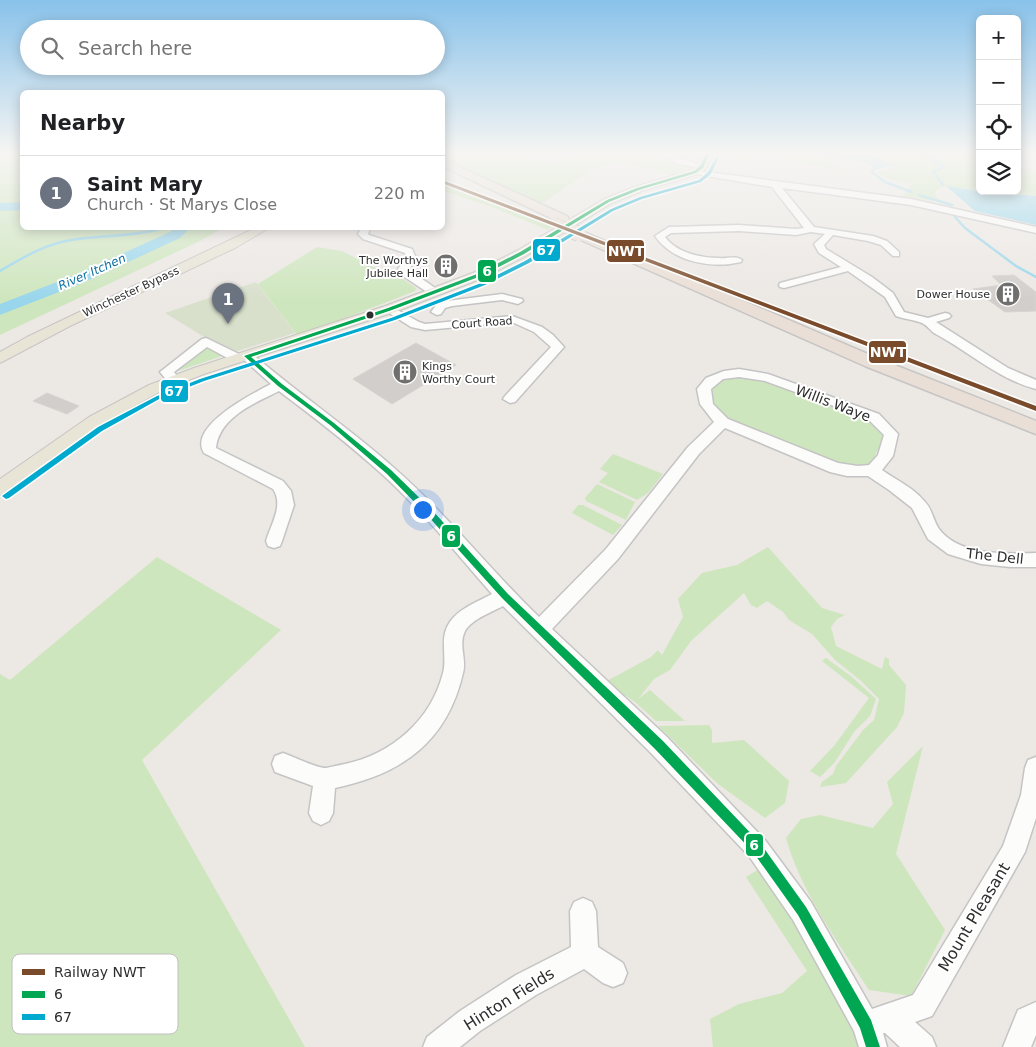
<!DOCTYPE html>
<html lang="en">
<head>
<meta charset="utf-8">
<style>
  body { margin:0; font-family:"DejaVu Sans",sans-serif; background:#f6f6f6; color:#202124 }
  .controls { position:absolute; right:15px; top:15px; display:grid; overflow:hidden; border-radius:8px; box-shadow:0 2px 12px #0003 }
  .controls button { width:45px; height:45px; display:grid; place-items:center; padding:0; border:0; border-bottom:1px solid #e0e0e0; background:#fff; color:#202124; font:25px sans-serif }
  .you { position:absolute; left:422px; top:509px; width:18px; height:18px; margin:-12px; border:4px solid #fff; border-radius:50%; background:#1a73e8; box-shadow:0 0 0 8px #1a73e833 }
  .badge { display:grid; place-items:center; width:32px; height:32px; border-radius:50%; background:#111827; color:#fff; font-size:16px; font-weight:700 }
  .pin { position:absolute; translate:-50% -41px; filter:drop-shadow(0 1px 2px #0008) }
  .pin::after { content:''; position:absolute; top:26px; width:18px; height:15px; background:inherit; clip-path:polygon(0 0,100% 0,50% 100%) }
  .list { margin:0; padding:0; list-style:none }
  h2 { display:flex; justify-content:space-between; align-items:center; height:65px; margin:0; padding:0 20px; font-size:21px }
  h2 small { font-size:16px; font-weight:400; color:#757577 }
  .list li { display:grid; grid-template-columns:32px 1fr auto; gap:15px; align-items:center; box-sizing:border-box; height:75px; padding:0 20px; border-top:1px solid #e0e0e0 }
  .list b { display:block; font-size:19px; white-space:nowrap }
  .list p { margin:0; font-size:16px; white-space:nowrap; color:#757577 }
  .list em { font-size:16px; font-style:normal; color:#757577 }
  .icon { flex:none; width:28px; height:28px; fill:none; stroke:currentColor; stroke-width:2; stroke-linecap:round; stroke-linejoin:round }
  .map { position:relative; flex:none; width:1036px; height:1047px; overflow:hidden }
  .search { position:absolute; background:#fff; box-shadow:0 2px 12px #0003; left:20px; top:20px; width:425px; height:55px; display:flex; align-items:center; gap:12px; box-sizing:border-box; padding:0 18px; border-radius:28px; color:#757577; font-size:19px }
  .panel { position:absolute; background:#fff; box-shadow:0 2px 12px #0003; left:20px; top:90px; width:425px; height:140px; border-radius:8px }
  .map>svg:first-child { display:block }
  .green { fill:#cee6be }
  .cemetery { fill:#d8e0cc }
  .water { fill:#99d6ec }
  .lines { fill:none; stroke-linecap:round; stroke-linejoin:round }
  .stream { stroke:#99d6ec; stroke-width:2.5 }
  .river { fill:#99d6ec; fill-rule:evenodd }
  .building { fill:#d1cecb; stroke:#d7d4d0 }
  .minor-casing { stroke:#c5c4c5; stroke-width:3 }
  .major-casing { stroke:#c6c5c4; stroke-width:2 }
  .highway-casing { stroke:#c6c5c4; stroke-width:3 }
  .minor { fill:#fcfcfb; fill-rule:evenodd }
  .major { fill:#e8e4d6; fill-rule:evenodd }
  .highway { fill:#eadfd6; fill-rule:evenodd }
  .highway-bridge-far1-casing { stroke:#c6c5c4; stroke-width:12; stroke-linecap:butt }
  .highway-bridge-casing { stroke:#c6c5c4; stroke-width:16; stroke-linecap:butt }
  .highway-bridge-far1 { stroke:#eadfd6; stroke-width:11 }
  .highway-bridge { stroke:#eadfd6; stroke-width:14 }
  .bus-1-casing { stroke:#fff; stroke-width:3 }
  .bus-2-casing { stroke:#fff; stroke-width:3 }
  .bus-1 { fill:#00a651; fill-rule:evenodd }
  .bus-2 { fill:#00a9ce; fill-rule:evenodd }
  .rail-1-casing { stroke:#fff; stroke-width:3 }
  .rail-1 { fill:#7a4b2a; fill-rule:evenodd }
  .bus-dot { fill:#2e2e2e; stroke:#fff; stroke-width:2 }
  .labels { text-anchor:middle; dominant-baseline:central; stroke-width:4; stroke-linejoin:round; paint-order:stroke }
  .far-poi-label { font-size:11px; fill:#2e2e2e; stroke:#fff; text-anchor:end }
  .far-street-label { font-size:11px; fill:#2e2e2e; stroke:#fff }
  .far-water-label { font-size:12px; font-style:italic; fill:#0d6fa3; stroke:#fff }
  .street-label { font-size:14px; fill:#2e2e2e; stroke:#fff }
  .near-street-label { font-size:16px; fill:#2e2e2e; stroke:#fff }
  .key { fill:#fff; stroke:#c0c0c0; stroke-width:1 }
  .key-label { font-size:14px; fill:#2e2e2e }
  .line-badge { stroke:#fff; stroke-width:2 }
  .badge-label { font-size:14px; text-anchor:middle; font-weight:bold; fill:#fff }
</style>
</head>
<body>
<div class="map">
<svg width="1036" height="1047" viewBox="0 0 1036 1047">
  <rect width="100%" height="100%" fill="#ece8e4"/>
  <g class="green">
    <polygon points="0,154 22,154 22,228 223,228 200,241 0,335"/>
    <polygon points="442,154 517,154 550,163 571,154 660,154 690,166 672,175 618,162 588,172 540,205 454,166 443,158"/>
    <polygon points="728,154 819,154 837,159 832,163 847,172 759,155 754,163 726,159"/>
    <polygon points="856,154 980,154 980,190 946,186 935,191 938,202 903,196 912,184 888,179 877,172 895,168"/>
    <polygon points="1017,167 1036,170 1036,196 989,191 1017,191"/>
    <polygon points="442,181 479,194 552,227 548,230 492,207 443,191"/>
    <path d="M317,247L342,251L383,272L403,279L416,288L415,291C376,306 337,322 297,335L258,284Z"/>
    <polygon points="205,346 225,355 169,374"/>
    <path d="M738,376L760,379L871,419L885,432L886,441L881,444L875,455L878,459L864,467L843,466L726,419L710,404C711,385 720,379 738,376Z"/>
    <polygon points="613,454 663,474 648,493 637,500 599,482 608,473 600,469"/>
    <polygon points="597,484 635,502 626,520 586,501 585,498"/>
    <polygon points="578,505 583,505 622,525 613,535 572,513"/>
    <polygon points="768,547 822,608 845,615 837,619 831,627 836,646 882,669 885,657 889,659 889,665 906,685 904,713 897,727 846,783 820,787 822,782 833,774 836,766 863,730 874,720 879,699 860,680 835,660 812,634 789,620 783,612 767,601 757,608 751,605 744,593 691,641 670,670 654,679 638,699 650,690 685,721 656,721 635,702 605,682 651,657 658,650 662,655 683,617 678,599 702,573 737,565"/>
    <polygon points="157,557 281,630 142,760 305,1047 0,1047 0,674 10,680"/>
    <polygon points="826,658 852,677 876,699 870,716 854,732 835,762 820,777 810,771 834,746 869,698 822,661"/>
    <polygon points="709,725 712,730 712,743 744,740 789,781 785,803 765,818 718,784 658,726"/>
    <path d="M923,746L896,854L945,930L911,996L869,990C838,942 802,894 786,838L801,819L820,815L873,828L893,804L887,782Z"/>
    <polygon points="764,866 864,1047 713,1047 710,1019 739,1004 782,993 807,971 746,877"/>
  </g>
  <polygon class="cemetery" points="256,282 295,333 234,352 206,338 165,313"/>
  <g class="water">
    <path d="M819,154H870L891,166L873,170V166C859,158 836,159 819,154Z"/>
    <polygon points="946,186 980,191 1036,196 1036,225 975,211"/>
  </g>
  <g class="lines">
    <g class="stream">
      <polyline points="923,154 944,167 933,172 943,185"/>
      <polyline points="873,170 872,172 885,182 912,192"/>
      <polyline points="919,195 952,205"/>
      <polyline points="955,217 965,228 1016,266 1036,277"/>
      <path d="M0,271C22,258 45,244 71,240C103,235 133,237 164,228"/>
    </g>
    <g class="river">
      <polygon points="22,202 22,210 0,211 0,203"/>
      <polygon points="175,228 190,228 180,238 87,281 0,315 0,304 75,275 170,232"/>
    </g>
  </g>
  <g class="building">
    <polygon points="1014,275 1036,292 1036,311 1005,312 973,289 1001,285 992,276"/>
    <polygon points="416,343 456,365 392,404 353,379"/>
    <polygon points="47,393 79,406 67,414 33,401"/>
  </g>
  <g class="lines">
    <defs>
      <g id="minor">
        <polygon points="661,154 671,154 706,167 702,169 676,163"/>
        <path d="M692,170L911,199L1036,227V233L911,205L782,188L814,227L873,236L887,241L899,252V256H893L881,245L868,241L833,235L824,245L826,249L872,277L893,293L904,312L928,318L945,313L949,314L951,316L949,318L936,322L1008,368L1036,380V389C998,379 968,351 934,333C930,330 927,325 922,323C915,320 904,319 896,316L885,297L848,271L784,288L780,287L779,285L780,283L841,267L819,253L814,244L825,234L811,232L796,235L739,231L671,233L665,237C677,253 700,258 719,258C727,259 736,255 742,260L741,262C711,269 673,262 655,236L669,227L739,225L796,229L804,228L772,187L695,174H692Z"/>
        <polygon points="361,228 370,228 368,234 369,235 412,249 416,258 409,270 438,290 439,292 438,294 430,294 400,274 398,269 406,258 405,253 363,239 358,234"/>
        <polygon points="502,294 522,299 523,301 518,304 502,300 452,306 445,308 441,314 437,315 431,312 437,304 447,301"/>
        <polygon points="390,306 419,322 425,324 512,316 542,327 553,335 564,347 515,402 510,403 503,399 505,396 551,347 534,332 512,322 425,330 411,327 386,311 384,309 386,307"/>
        <path d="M206,338L241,355L247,352L251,353C297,393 348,427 393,467C446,513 489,569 539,617L606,549L688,447L714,422L700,404L697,389L706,378L724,371L739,369L768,374L879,414L898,434L893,456L882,470C896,480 914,488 925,502C932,509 933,520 939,529C959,556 1006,554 1036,553V567H1010L981,564L948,554L928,539L912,508L889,490L868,476H847L830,472L725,428L699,454L618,559L552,629L667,737L765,840L811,902L872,1009L913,995L1003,846L1021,795L1025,768L1028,760L1036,757V818L1025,852L932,1016L915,1022L932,1037L936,1047H900L885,1033H883L887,1047H859L854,1031L793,920L749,856L651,753L503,606C492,612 472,619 465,631C458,645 467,659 463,673C447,742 402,774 335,788L333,813L329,821L321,825L313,821L309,813L313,786L275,772L272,764L275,756L283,753C294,757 316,768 326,768C332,767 339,765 345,764C392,754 431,720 443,673C448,654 437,636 453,618C463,607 479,601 492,594C457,554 423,512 383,475C350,445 315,418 279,391C255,403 219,417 216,448L283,481L291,491L294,505L282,541L280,546L274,548L268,546L266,541C271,524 284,505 273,489L204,453C187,426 254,393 271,384L243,359L237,362L233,361L207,347L174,372L180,380L179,383H169L160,372L202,339ZM739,377L765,381L853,413L869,420L884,435L878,455L869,465L858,466L838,463L728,419L713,404L711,389L723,379Z"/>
        <polygon points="583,898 592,902 596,911 598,947 623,963 627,973 623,983 613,987 603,983 584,969 536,995 480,1031 460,1047 423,1047 427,1037 460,1011 516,975 571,947 570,911 574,902"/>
        <polygon points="1036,1002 1036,1035 1031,1047 1003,1047 1018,1010"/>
      </g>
      <g id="major">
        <polygon points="704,154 713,154 705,169 698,174 642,191 612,203 526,256 483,278 395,312 204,374 161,391 101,425 7,493 0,495 0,479 89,417 149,385 194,368 385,306 475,272 518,250 604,199 634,187 692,170 698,165"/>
        <polygon points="255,228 269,228 235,248 70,326 0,363 0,352 27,337"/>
      </g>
      <g id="highway">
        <polygon points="442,159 567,216 569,219 567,222 559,222 442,166"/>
        <polygon points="579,230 877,358 1036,421 1036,434 865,366 574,237 573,234 574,231"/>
      </g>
    </defs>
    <use href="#minor" class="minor-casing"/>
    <use href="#major" class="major-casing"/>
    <use href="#highway" class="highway-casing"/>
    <use href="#minor" class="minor"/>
    <use href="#major" class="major"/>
    <use href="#highway" class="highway"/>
    <defs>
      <polyline id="highway-bridge-far1" points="554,223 577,233"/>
      <polyline id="highway-bridge" points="574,232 579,234"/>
    </defs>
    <use href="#highway-bridge-far1" class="highway-bridge-far1-casing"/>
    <use href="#highway-bridge" class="highway-bridge-casing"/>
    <use href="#highway-bridge-far1" class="highway-bridge-far1"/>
    <use href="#highway-bridge" class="highway-bridge"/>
    <defs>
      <polygon id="bus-1" points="706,154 710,154 703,168 696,173 639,190 609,202 524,254 481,276 392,310 251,357 282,384 334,423 391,470 433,511 508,594 663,741 761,844 806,907 871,1020 880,1047 866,1047 860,1028 798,915 753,852 655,749 502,598 427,515 387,474 330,425 278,386 244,356 388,308 477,274 520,252 607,200 637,188 694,171 700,166"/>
      <polygon id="bus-2" points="716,157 719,158 711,174 701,182 642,199 613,211 529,263 485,285 395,320 204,381 161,398 102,431 9,498 6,499 2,496 98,427 157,396 200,379 391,318 481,283 525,261 611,209 640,197 699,180 708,172"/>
    </defs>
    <use href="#bus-1" class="bus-1-casing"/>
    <use href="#bus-2" class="bus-2-casing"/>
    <use href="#bus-1" class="bus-1"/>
    <use href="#bus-2" class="bus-2"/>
    <defs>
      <polygon id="rail-1" points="442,180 1036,406 1036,411 442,183"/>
    </defs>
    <use href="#rail-1" class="rail-1-casing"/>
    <use href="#rail-1" class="rail-1"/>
  </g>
  <linearGradient id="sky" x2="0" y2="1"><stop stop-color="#88c2ea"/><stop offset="0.51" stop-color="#f6f5f3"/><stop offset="1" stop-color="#f6f5f3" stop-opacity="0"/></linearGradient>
  <rect width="1036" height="300" fill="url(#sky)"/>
  <defs>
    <symbol id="building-disc" viewBox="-11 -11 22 22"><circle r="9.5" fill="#706f6e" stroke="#fff"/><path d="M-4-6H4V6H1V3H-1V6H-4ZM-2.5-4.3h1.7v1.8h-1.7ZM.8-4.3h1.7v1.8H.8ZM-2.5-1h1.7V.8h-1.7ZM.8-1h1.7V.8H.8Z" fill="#fff"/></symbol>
  </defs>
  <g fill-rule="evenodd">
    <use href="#building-disc" x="432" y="252" width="28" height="28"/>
    <use href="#building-disc" x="994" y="280" width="28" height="28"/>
    <use href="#building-disc" x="391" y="358" width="28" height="28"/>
  </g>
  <circle class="bus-dot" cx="370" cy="315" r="4.5"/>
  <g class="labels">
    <g class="far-poi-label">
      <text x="428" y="260">The Worthys<tspan x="428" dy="13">Jubilee Hall</tspan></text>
      <text x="990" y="294">Dower House</text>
      <text x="422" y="366" text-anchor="start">Kings<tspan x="422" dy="13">Worthy Court</tspan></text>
    </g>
    <g class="far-street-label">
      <text transform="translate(131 292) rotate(-25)">Winchester Bypass</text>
      <text transform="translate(482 323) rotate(-4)">Court Road</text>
    </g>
    <g class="far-water-label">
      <text transform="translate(92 272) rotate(-24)">River Itchen</text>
    </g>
    <g class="street-label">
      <text transform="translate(833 403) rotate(21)">Willis Waye</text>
      <text transform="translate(995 556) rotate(6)">The Dell</text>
    </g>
    <g class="near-street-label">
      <text transform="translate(974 917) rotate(-59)">Mount Pleasant</text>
      <text transform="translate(509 999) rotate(-32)">Hinton Fields</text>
    </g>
  </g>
  <rect x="12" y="954" width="166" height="80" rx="8" class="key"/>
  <rect x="22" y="969" width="23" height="6" fill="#7a4b2a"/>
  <rect x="22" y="991" width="23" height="7" fill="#00a651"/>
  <rect x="22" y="1014" width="23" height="6" fill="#00a9ce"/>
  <g class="key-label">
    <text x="54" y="977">Railway NWT</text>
    <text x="54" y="999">6</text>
    <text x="54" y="1022">67</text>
  </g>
  <g class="line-badge">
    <rect x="532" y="238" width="29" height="24" rx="5" fill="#00a9ce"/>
    <rect x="606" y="239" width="39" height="24" rx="5" fill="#7a4b2a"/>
    <rect x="477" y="259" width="20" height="24" rx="5" fill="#00a651"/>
    <rect x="868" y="340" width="39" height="24" rx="5" fill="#7a4b2a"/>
    <rect x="160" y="379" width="29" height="24" rx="5" fill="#00a9ce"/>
    <rect x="441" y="524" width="20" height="24" rx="5" fill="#00a651"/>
    <rect x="745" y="833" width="19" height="24" rx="5" fill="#00a651"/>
  </g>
  <g class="badge-label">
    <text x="546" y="255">67</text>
    <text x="626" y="256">NWT</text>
    <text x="487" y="276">6</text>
    <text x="888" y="357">NWT</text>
    <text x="174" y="396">67</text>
    <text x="451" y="541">6</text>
    <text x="754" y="850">6</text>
  </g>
</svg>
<div class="controls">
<button>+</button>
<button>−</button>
<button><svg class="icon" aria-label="locate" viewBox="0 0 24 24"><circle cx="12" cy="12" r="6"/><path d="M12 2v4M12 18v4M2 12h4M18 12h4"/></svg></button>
<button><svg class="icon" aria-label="layers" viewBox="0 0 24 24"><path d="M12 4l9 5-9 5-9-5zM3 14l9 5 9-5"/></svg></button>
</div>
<div class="you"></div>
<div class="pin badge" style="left:228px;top:324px;background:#6b7280">1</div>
<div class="search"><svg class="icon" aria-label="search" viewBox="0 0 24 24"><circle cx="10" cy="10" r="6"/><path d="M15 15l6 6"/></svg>Search here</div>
<section class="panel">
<h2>Nearby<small></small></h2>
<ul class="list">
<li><span class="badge" style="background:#6b7280">1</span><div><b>Saint Mary</b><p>Church · St Marys Close</p></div><em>220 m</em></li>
</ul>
</section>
</div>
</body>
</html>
